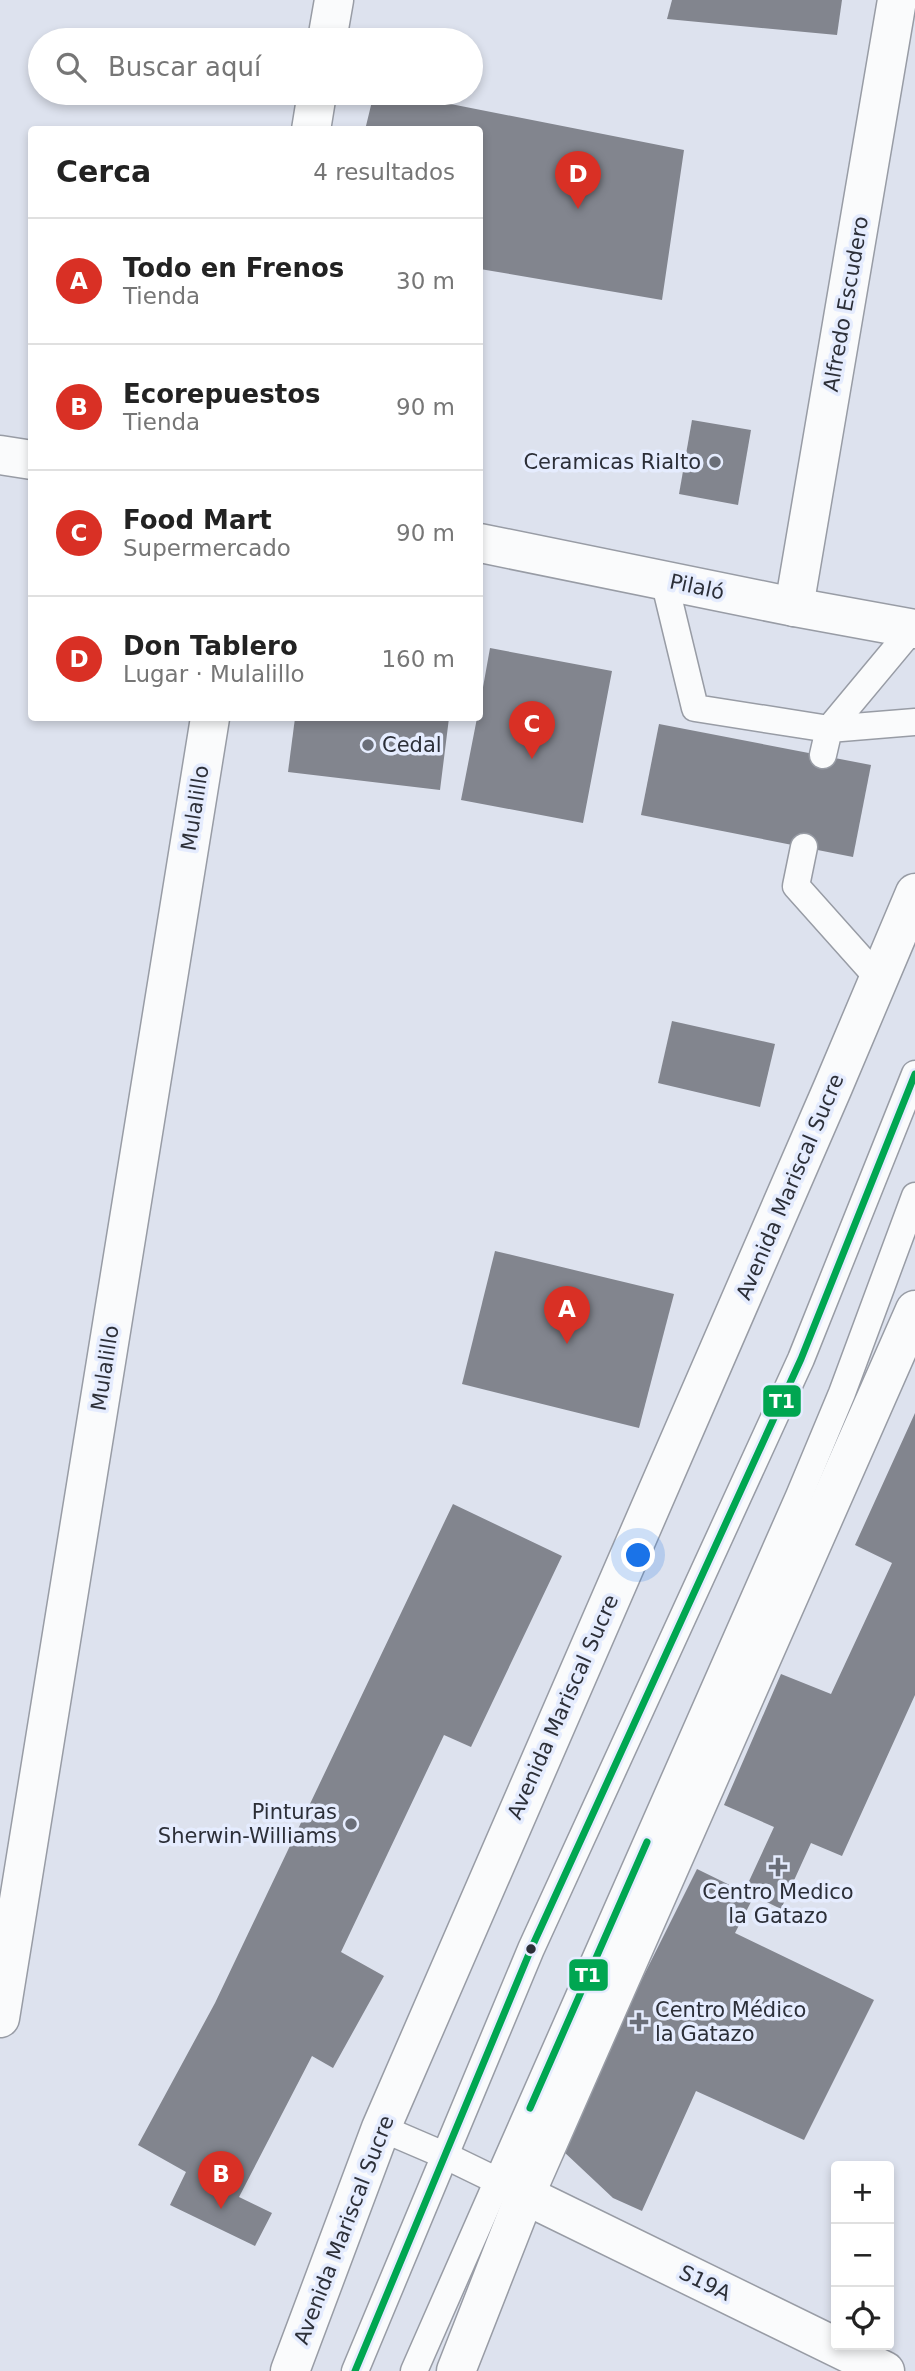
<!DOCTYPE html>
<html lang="es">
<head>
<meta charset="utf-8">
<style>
  body { margin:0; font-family:"DejaVu Sans",sans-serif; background:#f2f2f2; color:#222 }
  .controls { position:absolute; right:21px; bottom:21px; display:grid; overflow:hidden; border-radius:7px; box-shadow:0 4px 10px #0003 }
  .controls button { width:63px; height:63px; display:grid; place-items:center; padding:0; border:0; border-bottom:2px solid #e0e0e0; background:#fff; color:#222; font:35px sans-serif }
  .you { position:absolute; left:639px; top:1556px; width:24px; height:24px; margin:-18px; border:5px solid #fff; border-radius:50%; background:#1a73e8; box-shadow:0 0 0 10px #1a73e833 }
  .badge { display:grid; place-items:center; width:46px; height:46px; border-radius:50%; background:#d93025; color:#fff; font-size:23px; font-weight:700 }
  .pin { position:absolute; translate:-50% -58px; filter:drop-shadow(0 2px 4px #0008) }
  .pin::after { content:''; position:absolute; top:37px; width:24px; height:21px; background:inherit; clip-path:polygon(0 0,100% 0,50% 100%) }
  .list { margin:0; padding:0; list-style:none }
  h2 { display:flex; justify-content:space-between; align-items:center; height:91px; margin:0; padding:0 28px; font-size:30px }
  h2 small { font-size:23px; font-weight:400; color:#767676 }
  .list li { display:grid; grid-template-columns:46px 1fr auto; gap:21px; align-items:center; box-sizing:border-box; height:126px; padding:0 28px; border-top:2px solid #e0e0e0 }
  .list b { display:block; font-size:26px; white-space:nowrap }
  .list p { margin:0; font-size:23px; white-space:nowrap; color:#767676 }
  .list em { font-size:23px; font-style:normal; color:#767676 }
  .icon { flex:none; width:38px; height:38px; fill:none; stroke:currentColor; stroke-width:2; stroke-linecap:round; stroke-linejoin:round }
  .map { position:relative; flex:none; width:915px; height:2371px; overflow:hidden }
  .search { position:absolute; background:#fff; box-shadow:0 4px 10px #0003; left:28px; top:28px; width:455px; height:77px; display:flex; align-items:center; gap:18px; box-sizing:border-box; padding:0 24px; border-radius:38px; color:#767676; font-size:26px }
  .panel { position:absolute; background:#fff; box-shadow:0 4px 10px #0003; left:28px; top:126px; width:455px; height:595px; border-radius:7px }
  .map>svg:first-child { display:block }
  .building { fill:#82858e }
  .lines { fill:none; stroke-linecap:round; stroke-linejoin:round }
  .lane-casing { stroke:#989ca5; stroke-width:29 }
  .street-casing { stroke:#989ca5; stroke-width:41 }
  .secondary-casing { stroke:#989ca5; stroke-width:41 }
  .primary-casing { stroke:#989ca5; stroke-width:41 }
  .lane { stroke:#fafbfc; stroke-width:26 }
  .street { stroke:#fafbfc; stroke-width:38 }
  .secondary { stroke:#fafbfc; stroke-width:38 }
  .primary { stroke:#fafbfc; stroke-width:38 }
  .bus-1-casing { stroke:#e5ecfe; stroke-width:12 }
  .bus-1 { stroke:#00a651; stroke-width:7 }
  .poi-dot { fill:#6a6e78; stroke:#e5ecfe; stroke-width:2.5 }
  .bus-dot { fill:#2c2f38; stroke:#e5ecfe; stroke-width:2.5 }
  .labels { text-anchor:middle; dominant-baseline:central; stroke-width:7; stroke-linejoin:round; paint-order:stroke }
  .street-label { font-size:21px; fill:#2c2f38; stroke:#e5ecfe }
  .poi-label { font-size:21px; fill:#2c2f38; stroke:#e5ecfe; text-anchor:end }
  .line-badge { stroke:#e5ecfe; stroke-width:2.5 }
  .badge-label { font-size:19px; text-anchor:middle; font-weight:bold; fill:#fff }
</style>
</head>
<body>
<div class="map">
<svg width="915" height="2371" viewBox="0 0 915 2371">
  <rect width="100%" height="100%" fill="#dde2ee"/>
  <g class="building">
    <polygon points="672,0 842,0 837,35 667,19"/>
    <polygon points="374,93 395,93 684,150 662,300 480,269 480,130 365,130"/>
    <polygon points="692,420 751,430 738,505 679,494"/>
    <polygon points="490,648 612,671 583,823 461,800 477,718 480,718 480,704"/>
    <polygon points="295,718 449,718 440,790 288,772"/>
    <polygon points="659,724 871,765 853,857 641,815"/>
    <polygon points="672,1021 775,1044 760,1107 658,1083"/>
    <polygon points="495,1251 674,1294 639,1428 462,1384"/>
    <polygon points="915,1413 915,1695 842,1856 811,1843 781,1909 754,1896 735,1933 874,2000 804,2140 696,2091 642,2211 613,2198 563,2151 636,1991 697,1869 744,1892 774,1827 724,1805 781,1674 831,1694 892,1563 855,1545"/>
    <polygon points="453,1504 562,1556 471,1747 444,1735 341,1952 384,1976 333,2068 312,2056 239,2197 272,2213 255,2246 170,2205 186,2172 138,2145 215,2003"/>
  </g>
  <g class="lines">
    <defs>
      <g id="lane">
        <polyline points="664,580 695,708 829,729 913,628"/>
        <polyline points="823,755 829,729 915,722"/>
        <polyline points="804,847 796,886 879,979"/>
        <polyline points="381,2128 444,2155 514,2189"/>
        <polyline points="355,2371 531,1949 801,1359 915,1074"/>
        <polyline points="414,2371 799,1496 842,1393 915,1196"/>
      </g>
      <g id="street">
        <polyline points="327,40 334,0"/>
        <polyline points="311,130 317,93"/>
        <polyline points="794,607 897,0"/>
        <polyline points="0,2018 210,718"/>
      </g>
      <g id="secondary">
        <polyline points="0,455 32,460"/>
        <polyline points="480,543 794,607 915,629"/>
        <polyline points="525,2195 885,2371"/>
      </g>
      <g id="primary">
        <polyline points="290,2371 381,2128 833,1087 915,893"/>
        <polyline points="456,2371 525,2195 915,1310"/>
      </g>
    </defs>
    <use href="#lane" class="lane-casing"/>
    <use href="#street" class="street-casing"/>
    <use href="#secondary" class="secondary-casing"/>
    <use href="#primary" class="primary-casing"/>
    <use href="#lane" class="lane"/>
    <use href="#street" class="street"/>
    <use href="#secondary" class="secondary"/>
    <use href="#primary" class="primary"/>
    <defs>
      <g id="bus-1">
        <polyline points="530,2108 647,1842"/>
        <polyline points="355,2371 531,1949 801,1359 915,1074"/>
      </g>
    </defs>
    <use href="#bus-1" class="bus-1-casing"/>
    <use href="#bus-1" class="bus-1"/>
  </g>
  <g class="poi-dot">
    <circle cx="715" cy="462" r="7"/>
    <circle cx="368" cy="745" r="7"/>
    <circle cx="351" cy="1824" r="7"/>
    <path d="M774.5 1856.5h7v7h7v7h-7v7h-7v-7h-7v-7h7z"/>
    <path d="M635.5 2011.5h7v7h7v7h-7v7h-7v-7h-7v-7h7z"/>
  </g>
  <circle class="bus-dot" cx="531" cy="1949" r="6"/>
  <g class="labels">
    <g class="street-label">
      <text transform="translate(846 304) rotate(-80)">Alfredo Escudero</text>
      <text transform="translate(697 587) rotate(12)">Pilaló</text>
      <text transform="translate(195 808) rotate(-81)">Mulalillo</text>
      <text transform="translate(790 1187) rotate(-67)">Avenida Mariscal Sucre</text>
      <text transform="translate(105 1368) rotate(-81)">Mulalillo</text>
      <text transform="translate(563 1707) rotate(-66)">Avenida Mariscal Sucre</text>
      <text transform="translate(344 2230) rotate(-69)">Avenida Mariscal Sucre</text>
      <text transform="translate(705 2283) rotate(26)">S19A</text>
    </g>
    <g class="poi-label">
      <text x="701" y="462">Ceramicas Rialto</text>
      <text x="382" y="745" text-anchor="start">Cedal</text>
      <text x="337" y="1812">Pinturas<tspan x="337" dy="24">Sherwin-Williams</tspan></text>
      <text x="778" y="1892" text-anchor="middle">Centro Medico<tspan x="778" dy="24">la Gatazo</tspan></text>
      <text x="655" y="2010" text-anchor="start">Centro Médico<tspan x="655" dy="24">la Gatazo</tspan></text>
    </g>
  </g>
  <g class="line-badge">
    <rect x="762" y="1384" width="40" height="34" rx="7" fill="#00a651"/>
    <rect x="568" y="1958" width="41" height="34" rx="7" fill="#00a651"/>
  </g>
  <g class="badge-label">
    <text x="782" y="1408">T1</text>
    <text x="588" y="1982">T1</text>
  </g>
</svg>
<div class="controls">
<button>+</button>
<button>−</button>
<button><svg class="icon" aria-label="locate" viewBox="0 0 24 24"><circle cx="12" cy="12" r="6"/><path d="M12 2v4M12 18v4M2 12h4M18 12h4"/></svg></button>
</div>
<div class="you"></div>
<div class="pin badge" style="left:567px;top:1344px">A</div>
<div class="pin badge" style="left:221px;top:2209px">B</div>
<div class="pin badge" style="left:532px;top:759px">C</div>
<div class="pin badge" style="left:578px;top:209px">D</div>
<div class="search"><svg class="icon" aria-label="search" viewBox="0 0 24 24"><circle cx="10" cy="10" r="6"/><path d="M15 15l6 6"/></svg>Buscar aquí</div>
<section class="panel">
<h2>Cerca<small>4 resultados</small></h2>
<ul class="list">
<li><span class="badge">A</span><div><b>Todo en Frenos</b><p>Tienda</p></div><em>30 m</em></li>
<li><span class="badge">B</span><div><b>Ecorepuestos</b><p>Tienda</p></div><em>90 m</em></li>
<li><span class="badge">C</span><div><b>Food Mart</b><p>Supermercado</p></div><em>90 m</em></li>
<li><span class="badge">D</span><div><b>Don Tablero</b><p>Lugar · Mulalillo</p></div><em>160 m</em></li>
</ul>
</section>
</div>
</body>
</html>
